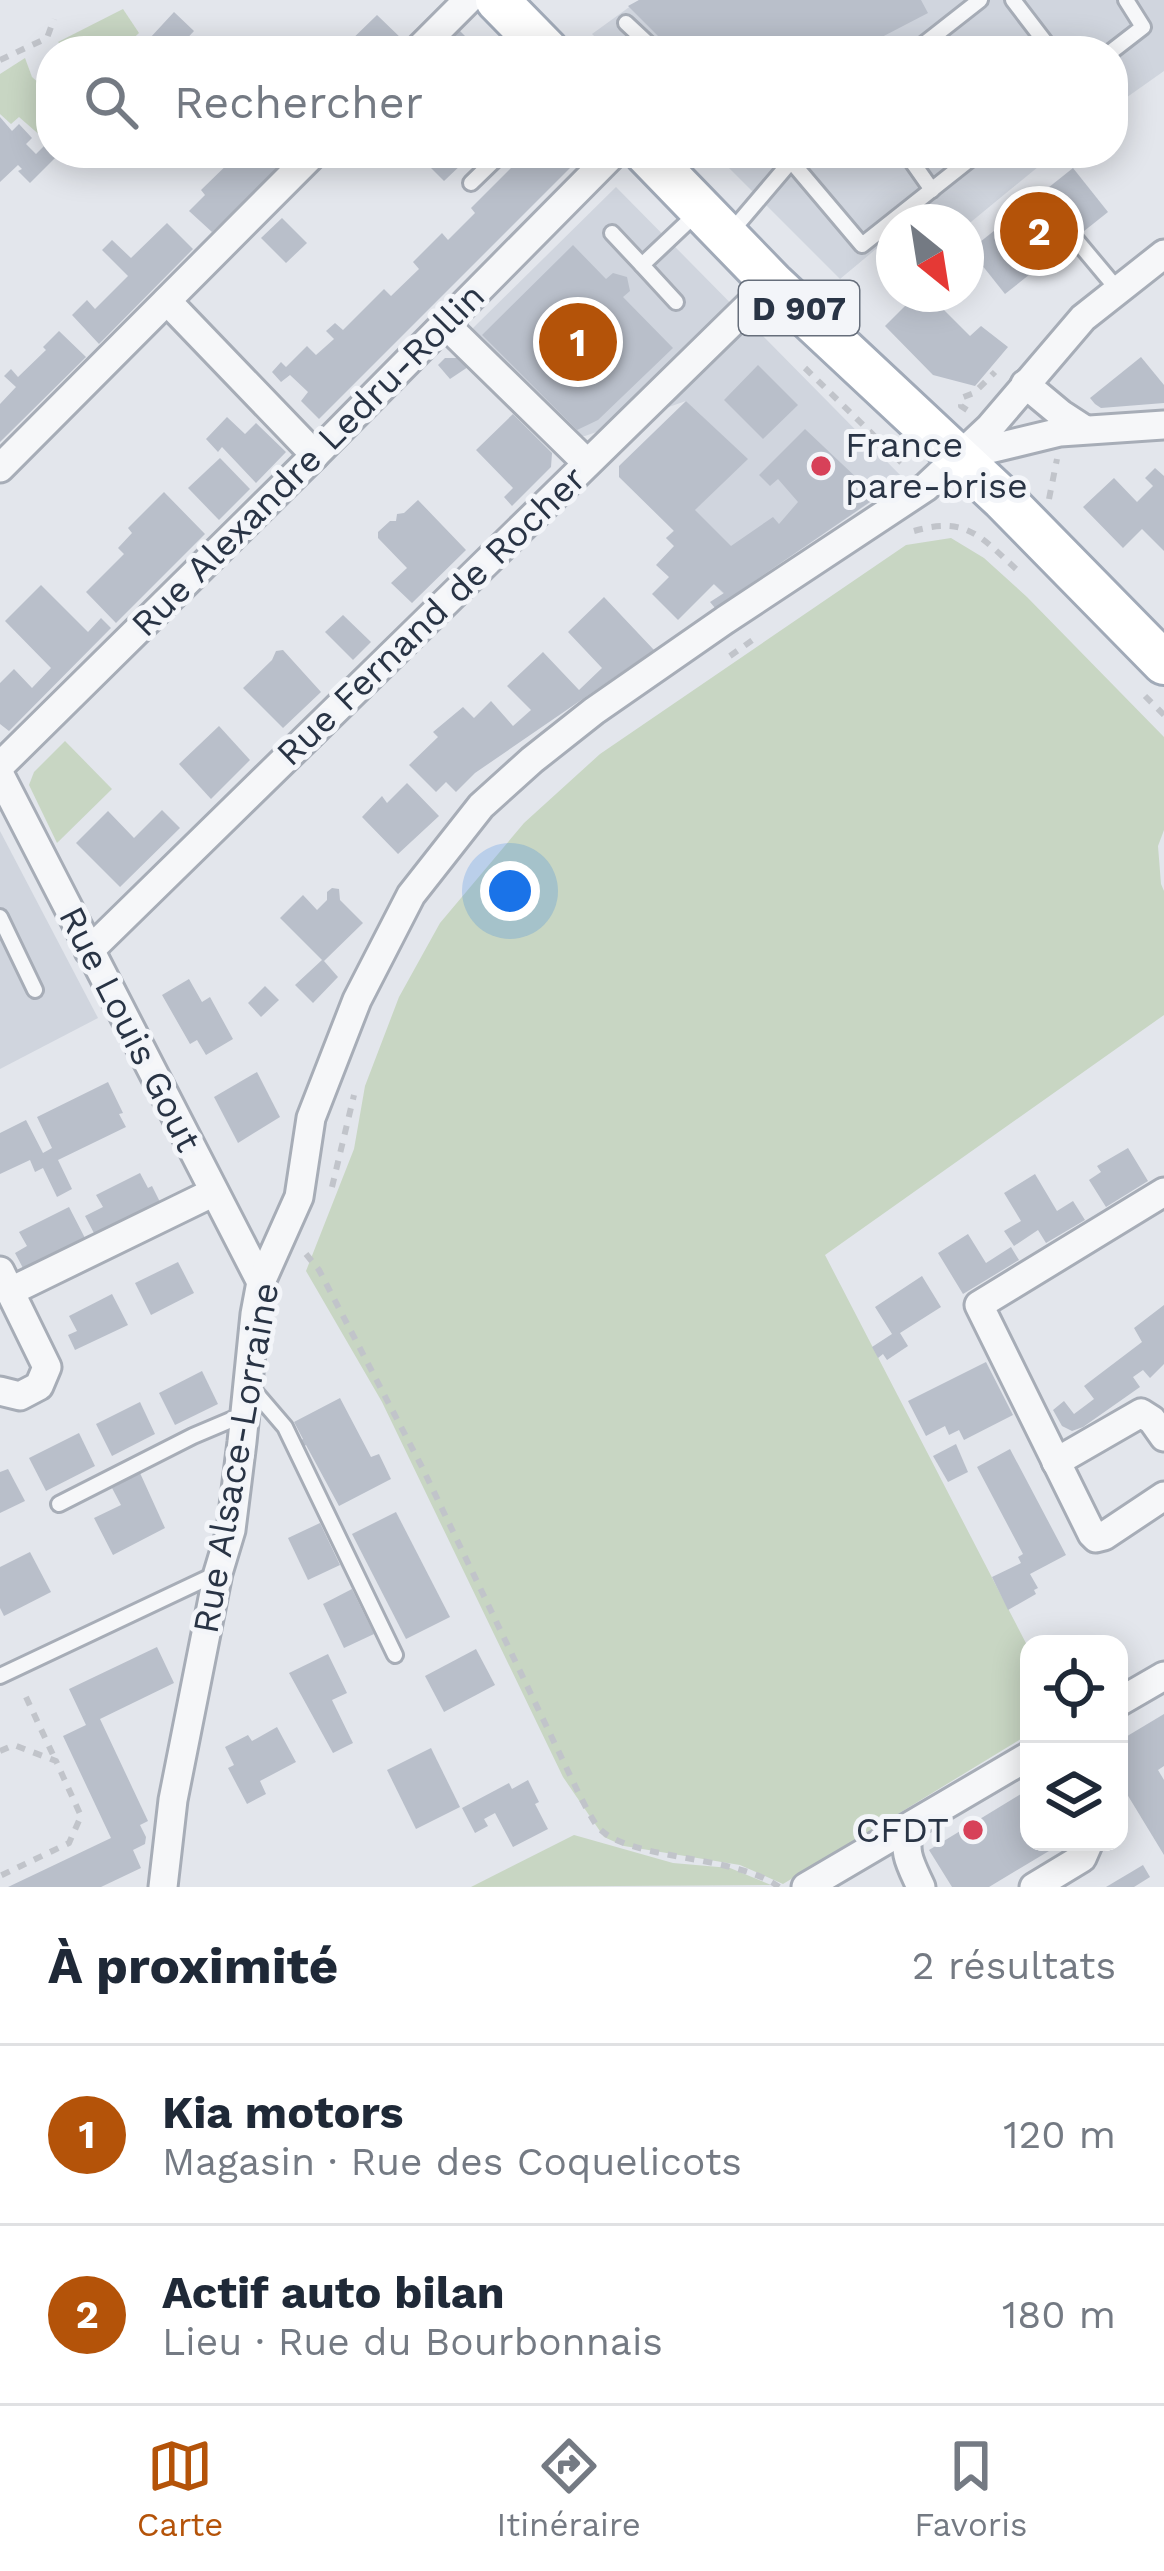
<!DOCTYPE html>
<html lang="fr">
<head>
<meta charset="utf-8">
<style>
  body { margin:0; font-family:"Work Sans",sans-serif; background:#f2f2f3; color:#1f2937 }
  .controls { position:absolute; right:36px; bottom:36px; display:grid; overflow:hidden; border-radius:24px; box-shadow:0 6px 30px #0003 }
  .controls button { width:108px; height:108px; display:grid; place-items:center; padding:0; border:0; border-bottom:3px solid #e0e1e3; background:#fff; color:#1f2937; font:60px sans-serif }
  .compass { position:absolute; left:876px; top:204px; width:108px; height:108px; border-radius:50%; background:#fff; box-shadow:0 6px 30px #0003; rotate:150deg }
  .you { position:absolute; left:510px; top:891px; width:42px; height:42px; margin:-30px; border:9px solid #fff; border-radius:50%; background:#1a73e8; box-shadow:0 0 0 18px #1a73e833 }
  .badge { display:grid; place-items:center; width:78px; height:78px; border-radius:50%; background:#b45309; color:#fff; font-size:39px; font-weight:700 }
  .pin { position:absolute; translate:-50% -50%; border:6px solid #fff; box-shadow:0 3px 12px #0006 }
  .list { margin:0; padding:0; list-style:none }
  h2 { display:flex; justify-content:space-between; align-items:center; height:156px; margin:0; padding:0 48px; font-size:51px }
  h2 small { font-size:39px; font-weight:400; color:#747a83 }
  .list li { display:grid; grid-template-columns:78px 1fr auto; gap:36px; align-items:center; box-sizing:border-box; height:180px; padding:0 48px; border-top:3px solid #e0e1e3 }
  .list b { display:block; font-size:45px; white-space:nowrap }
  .list p { margin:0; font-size:39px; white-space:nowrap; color:#747a83 }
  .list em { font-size:39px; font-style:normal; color:#747a83 }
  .icon { flex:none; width:66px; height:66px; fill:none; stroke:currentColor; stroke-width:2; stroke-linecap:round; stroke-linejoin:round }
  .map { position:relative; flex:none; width:1164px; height:1887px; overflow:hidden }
  .search { position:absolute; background:#fff; box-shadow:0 6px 30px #0003; left:36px; right:36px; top:36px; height:132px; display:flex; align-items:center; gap:30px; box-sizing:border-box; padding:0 42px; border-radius:48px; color:#747a83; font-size:45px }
  .sheet { height:516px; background:#fff }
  nav { display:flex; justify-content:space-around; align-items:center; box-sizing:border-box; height:168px; border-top:3px solid #e0e1e3; background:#fff; font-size:33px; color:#747a83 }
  nav a { display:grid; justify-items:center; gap:6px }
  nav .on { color:#b45309 }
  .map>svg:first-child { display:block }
  .built { fill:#d0d5de }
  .green { fill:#c8d6c3 }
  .building { fill:#b9bfca }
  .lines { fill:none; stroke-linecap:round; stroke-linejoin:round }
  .service-casing { stroke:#a7adb7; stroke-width:20 }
  .minor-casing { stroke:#a7adb7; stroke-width:33 }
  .primary-casing { stroke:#a1aab8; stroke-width:48 }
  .path { stroke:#c1c4ca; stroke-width:6; stroke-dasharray:9 9; stroke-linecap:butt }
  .service { stroke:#f6f7f9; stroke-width:14 }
  .minor { stroke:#f6f7f9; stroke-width:27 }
  .primary { stroke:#fff; stroke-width:42 }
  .poi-dot { fill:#d74159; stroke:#f3f5f9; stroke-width:4.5 }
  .labels { text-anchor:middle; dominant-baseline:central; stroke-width:10; stroke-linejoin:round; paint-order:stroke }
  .shield { fill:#f3f5f9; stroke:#666e7b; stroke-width:3 }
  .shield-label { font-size:33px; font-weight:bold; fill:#293445 }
  .poi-label { font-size:36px; fill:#293445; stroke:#f3f5f9; text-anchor:start }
  .street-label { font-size:36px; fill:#293445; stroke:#f3f5f9 }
</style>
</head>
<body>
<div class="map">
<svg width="1164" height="1887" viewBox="0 0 1164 1887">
  <rect width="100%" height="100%" fill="#e3e6ec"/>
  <g class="built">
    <polygon points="639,0 1164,0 1164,71 1113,107 1113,51 610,51 592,34"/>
    <polygon points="714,153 1055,153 966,226 966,222 894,222 894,234 840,279"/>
    <polygon points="616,187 904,479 729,599 666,538 747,459 686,401 585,436 573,436 475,338 473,328"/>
    <polygon points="0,831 98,1018 0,1069"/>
  </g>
  <g class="green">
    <polygon points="123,9 139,33 120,51 67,51 58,42"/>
    <polygon points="25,58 32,77 50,93 46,99 51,104 51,133 48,131 42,137 19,117 11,124 0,114 0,74"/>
    <polygon points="951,538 984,558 1027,597 1164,737 1164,830 1158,846 1161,884 1164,891 1164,1015 825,1255 1029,1649 1029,1734 783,1884 740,1865 624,1846 604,1837 563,1777 382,1402 306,1271 354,1149 365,1086 399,997 440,923 524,823 600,754 906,545"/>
    <polygon points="65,741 112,789 57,843 29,785 34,772"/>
    <polygon points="574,1835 673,1863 730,1868 771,1885 471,1887"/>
  </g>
  <g class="building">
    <polygon points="639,0 921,0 928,13 855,51 677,51 670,44 665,43 628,6"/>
    <polygon points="174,12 194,31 181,45 187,51 138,51"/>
    <polygon points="377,15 404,41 394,51 324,51 334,41 342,49"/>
    <polygon points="458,29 480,51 436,51"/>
    <polygon points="0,117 12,131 19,124 32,138 26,144 36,154 51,139 51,153 60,153 30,183 18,171 22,169 18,165 0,182"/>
    <polygon points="239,153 269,153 281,166 212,232 189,211 205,195 201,190"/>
    <polygon points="428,153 455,153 464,162 444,181 422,159"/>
    <polygon points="526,153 581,153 583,155 319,419 301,401 308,392 290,375 281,382 272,372 281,362 286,367 307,346 316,355 334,339 326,331 335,323 343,330 384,289 391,296 419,269 413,262 442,233 448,240 475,213 471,208"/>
    <polygon points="1073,168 1108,212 1005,294 970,250"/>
    <polygon points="282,218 307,243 286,263 261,238"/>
    <polygon points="167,223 193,249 99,344 72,315 87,300 95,309 128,276 102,250 112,240 131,258"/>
    <polygon points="573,245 606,279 613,273 627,277 630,291 623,297 673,348 598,420 577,430 482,335"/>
    <polygon points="917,294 928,294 970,336 981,326 1008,347 975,386 933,375 885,326"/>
    <polygon points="59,331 86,357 0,442 0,404 16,387 4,376 11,369 18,377 46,350 43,347"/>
    <polygon points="1141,357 1164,385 1164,403 1101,408 1095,404 1090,398"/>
    <polygon points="445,358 459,358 468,367 450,379 438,365"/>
    <polygon points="758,365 798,405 763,439 724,400"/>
    <polygon points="686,401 748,459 695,510 731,546 773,517 779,524 798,502 778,479 770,486 759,475 805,429 877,497 715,608 710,602 724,593 714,584 678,620 652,594 669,577 656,565 674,546 666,538 674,531 619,477 619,466"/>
    <polygon points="513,414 552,453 551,467 512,506 504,497 513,488 476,450"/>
    <polygon points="227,417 245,434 256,423 286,452 256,483 222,447 218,452 206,439"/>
    <polygon points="220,458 250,489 219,520 188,488"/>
    <polygon points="1155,468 1164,476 1164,551 1142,529 1123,548 1083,507 1114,478 1137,502 1153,486 1145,478"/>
    <polygon points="164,492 205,534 116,623 86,592 124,554 118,548 132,533 128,528"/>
    <polygon points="418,500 466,550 412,603 391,583 407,568 378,538 378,532 390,521 396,521 397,514 404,513"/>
    <polygon points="41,585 88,632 101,618 111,628 9,731 0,724 0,683 14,669 32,688 51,668 5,621"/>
    <polygon points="604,597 654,650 475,773 456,792 446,782 436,792 409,765 438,737 433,732 463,707 474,718 491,701 513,726 531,710 507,686 543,652 579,690 602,668 568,632"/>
    <polygon points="343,615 371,642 353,660 325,632"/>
    <polygon points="283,650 321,692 283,728 243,688 272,660 276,651"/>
    <polygon points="219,726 250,760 211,799 179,764"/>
    <polygon points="407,783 439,816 398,854 362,817 382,796 387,803"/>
    <polygon points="162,810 180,828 120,887 76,843 108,811 134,838"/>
    <polygon points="332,888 339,889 340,900 363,923 324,961 338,977 313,1003 295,985 322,960 280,918 303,895 317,910 327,900 327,892"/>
    <polygon points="189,979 202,1002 210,997 233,1039 206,1055 197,1040 190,1044 162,995"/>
    <polygon points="265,986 279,1000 261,1017 248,1003"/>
    <polygon points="257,1072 280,1117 238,1143 214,1097"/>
    <polygon points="108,1082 123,1113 119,1114 126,1127 58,1160 72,1189 57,1197 43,1168 35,1172 30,1160 0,1174 0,1133 26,1120 43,1153 52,1148 37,1117"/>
    <polygon points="1128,1148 1148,1181 1106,1207 1089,1180 1101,1172 1097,1166"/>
    <polygon points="140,1173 148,1188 152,1186 160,1202 95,1235 85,1216 103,1207 96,1195"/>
    <polygon points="1035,1174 1057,1211 1073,1201 1085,1220 1046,1243 1038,1230 1014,1246 1004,1231 1021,1221 1004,1193"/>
    <polygon points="69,1207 86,1240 24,1270 15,1253 27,1246 19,1232"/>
    <polygon points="968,1234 986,1263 1011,1247 1019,1260 963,1294 938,1253"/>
    <polygon points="178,1262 194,1293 151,1315 135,1283"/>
    <polygon points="922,1276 941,1307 900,1333 908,1346 887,1360 883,1354 878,1358 872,1347 892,1334 875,1307"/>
    <polygon points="112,1294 128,1325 75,1350 68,1335 77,1331 69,1316"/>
    <polygon points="1164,1305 1164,1364 1150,1378 1143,1370 1133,1377 1140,1387 1083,1427 1072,1431 1062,1426 1053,1410 1064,1401 1074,1414 1094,1399 1084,1386 1142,1342 1134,1328"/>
    <polygon points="986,1362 1013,1415 964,1440 959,1430 949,1435 945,1426 926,1436 908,1401"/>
    <polygon points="202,1371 218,1404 175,1425 159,1393"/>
    <polygon points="340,1398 371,1457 379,1454 391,1479 339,1506 306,1445 303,1447 300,1441 303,1439 294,1422"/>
    <polygon points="140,1402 155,1434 112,1456 96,1424"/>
    <polygon points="79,1433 95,1466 46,1491 29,1458"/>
    <polygon points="956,1444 968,1472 948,1482 933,1456"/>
    <polygon points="1010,1449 1066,1555 1030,1574 1038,1588 1034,1590 1036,1594 1008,1610 992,1577 1021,1563 1018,1557 1023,1554 977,1467"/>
    <polygon points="8,1469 25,1501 0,1513 0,1472"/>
    <polygon points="140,1473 165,1528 113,1555 94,1518 121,1505 112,1488"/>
    <polygon points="396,1512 450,1617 406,1639 352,1534"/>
    <polygon points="320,1523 340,1565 308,1580 288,1538"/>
    <polygon points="30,1552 51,1592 4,1616 0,1608 0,1567"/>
    <polygon points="352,1589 374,1634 344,1648 323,1604"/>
    <polygon points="157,1647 174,1683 100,1719 148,1821 140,1825 146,1837 145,1844 133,1850 141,1868 101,1887 8,1887 111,1838 63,1736 86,1725 69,1689"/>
    <polygon points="476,1649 495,1685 444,1712 425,1676"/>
    <polygon points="328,1654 347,1693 332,1700 353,1743 333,1753 289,1673"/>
    <polygon points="1164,1714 1164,1766 1158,1770 1164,1780 1164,1855 1119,1781 1119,1741"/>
    <polygon points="277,1727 296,1762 260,1781 266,1794 247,1804 228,1768 234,1765 225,1747 248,1735 252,1741"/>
    <polygon points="431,1748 460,1807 416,1829 387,1770"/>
    <polygon points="528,1780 539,1802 535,1804 548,1829 513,1847 495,1813 484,1819 488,1826 475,1833 462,1808 509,1783 512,1789"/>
    <polygon points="1029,1789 1029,1842 1064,1842 989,1887 952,1887 929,1850"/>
    <polygon points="1143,1865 1150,1877 1134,1887 1106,1887"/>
  </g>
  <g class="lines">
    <defs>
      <g id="service">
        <polyline points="1013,0 1052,51"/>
        <polyline points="626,23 656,51"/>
        <polyline points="915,51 980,0"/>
        <polyline points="1112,51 1143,27 1126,0"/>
        <polyline points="775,153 791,161 862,245 978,153"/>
        <polyline points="906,153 932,190"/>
        <polyline points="471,183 502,153"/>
        <polyline points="612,233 642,265"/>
        <polyline points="730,233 798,153"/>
        <polyline points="1077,241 1118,290"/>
        <polyline points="676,302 642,265 697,213"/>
        <polyline points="0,917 35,990"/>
        <polyline points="249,1385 285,1427 395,1655"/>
        <polyline points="59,1504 193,1436 245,1414"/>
        <polyline points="0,1676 218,1573"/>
      </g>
      <g id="minor">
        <polyline points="417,51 468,0"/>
        <polyline points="167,301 315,455"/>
        <polyline points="445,324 587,463"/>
        <polyline points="1025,384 1061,414 1084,429"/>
        <polyline points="961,456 1060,432 1164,425"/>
        <polyline points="0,468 314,153"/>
        <polyline points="0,766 315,455 614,153"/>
        <polyline points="0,775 261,1282"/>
        <polyline points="89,951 772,283"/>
        <polyline points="1164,1192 979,1305 1092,1534 1096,1538 1104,1536 1164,1496"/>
        <polyline points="0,1271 47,1367 39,1386 20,1396 0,1391"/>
        <polyline points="11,1291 214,1192"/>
        <polyline points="1056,1462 1141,1413 1152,1420 1164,1437"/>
        <polyline points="1119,1702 1164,1676"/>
        <path d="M910,1828C902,1852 911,1865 921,1887"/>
        <polyline points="163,1887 173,1800 218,1573 231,1530 242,1442 255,1314 261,1282 299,1197 311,1118 357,1000 411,895 481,806 532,760 594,711 725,620 926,487 990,427 1083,318 1164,254"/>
        <polyline points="806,1887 1029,1756"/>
        <polyline points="1034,1887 1082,1858 1089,1842"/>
      </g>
      <g id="primary">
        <polyline points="497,0 547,51"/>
        <polyline points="646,153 772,283 1003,499 1164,663"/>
      </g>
    </defs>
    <use href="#service" class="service-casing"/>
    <use href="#minor" class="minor-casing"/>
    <use href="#primary" class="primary-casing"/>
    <g class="path">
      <polyline points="0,60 47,38 54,19"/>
      <polyline points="805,368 907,468"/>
      <polyline points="967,410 961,406 961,398 974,393 995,372"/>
      <polyline points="1049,499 1057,459"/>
      <path d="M914,531C966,516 980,536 1016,569"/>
      <polyline points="730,656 754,639"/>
      <polyline points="1145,696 1164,715"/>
      <polyline points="332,1187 354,1095"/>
      <path d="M306,1254L319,1270L422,1467L579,1794C585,1805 591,1818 598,1827C627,1861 735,1854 779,1887"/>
      <polyline points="26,1697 54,1757"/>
      <polyline points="0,1751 14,1745 56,1761 81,1816 69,1843 0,1876"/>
    </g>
    <use href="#service" class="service"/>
    <use href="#minor" class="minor"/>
    <use href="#primary" class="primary"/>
  </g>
  <g class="poi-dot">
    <circle cx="821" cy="466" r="12"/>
    <circle cx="973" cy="1830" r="12"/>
  </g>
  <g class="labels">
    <rect class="shield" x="739" y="281" width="120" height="54" rx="9"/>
    <g class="shield-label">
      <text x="799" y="308">D 907</text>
    </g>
    <g class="poi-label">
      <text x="845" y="445">France<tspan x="845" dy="41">pare-brise</tspan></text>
      <text x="949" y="1830" text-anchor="end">CFDT</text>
    </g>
    <g class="street-label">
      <text transform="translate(308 460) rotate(-45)">Rue Alexandre Ledru-Rollin</text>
      <text transform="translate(431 616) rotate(-44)">Rue Fernand de Rocher</text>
      <text transform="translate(130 1029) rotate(63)">Rue Louis Gout</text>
      <text transform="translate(236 1458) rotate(-80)">Rue Alsace-Lorraine</text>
    </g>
  </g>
</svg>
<div class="controls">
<button><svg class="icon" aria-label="locate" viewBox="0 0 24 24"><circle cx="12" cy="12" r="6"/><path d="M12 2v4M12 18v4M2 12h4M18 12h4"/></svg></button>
<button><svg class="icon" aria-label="layers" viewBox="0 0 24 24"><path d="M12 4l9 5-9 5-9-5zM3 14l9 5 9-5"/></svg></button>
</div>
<svg class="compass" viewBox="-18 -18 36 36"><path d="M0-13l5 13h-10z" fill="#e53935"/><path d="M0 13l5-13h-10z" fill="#747a83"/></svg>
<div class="you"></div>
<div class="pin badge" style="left:578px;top:342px">1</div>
<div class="pin badge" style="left:1039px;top:231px">2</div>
<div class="search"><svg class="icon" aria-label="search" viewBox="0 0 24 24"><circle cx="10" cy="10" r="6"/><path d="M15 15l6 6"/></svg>Rechercher</div>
</div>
<section class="sheet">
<h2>À proximité<small>2 résultats</small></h2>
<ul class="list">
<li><span class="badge">1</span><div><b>Kia motors</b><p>Magasin · Rue des Coquelicots</p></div><em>120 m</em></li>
<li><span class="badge">2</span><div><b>Actif auto bilan</b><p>Lieu · Rue du Bourbonnais</p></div><em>180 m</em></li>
</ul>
</section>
<nav>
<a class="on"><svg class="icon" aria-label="map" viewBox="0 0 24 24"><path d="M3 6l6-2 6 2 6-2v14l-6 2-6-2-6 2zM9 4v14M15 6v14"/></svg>Carte</a>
<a><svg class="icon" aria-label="directions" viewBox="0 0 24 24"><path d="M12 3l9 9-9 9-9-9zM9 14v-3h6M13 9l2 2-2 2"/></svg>Itinéraire</a>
<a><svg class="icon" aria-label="saved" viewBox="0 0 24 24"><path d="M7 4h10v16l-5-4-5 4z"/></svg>Favoris</a>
</nav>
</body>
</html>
